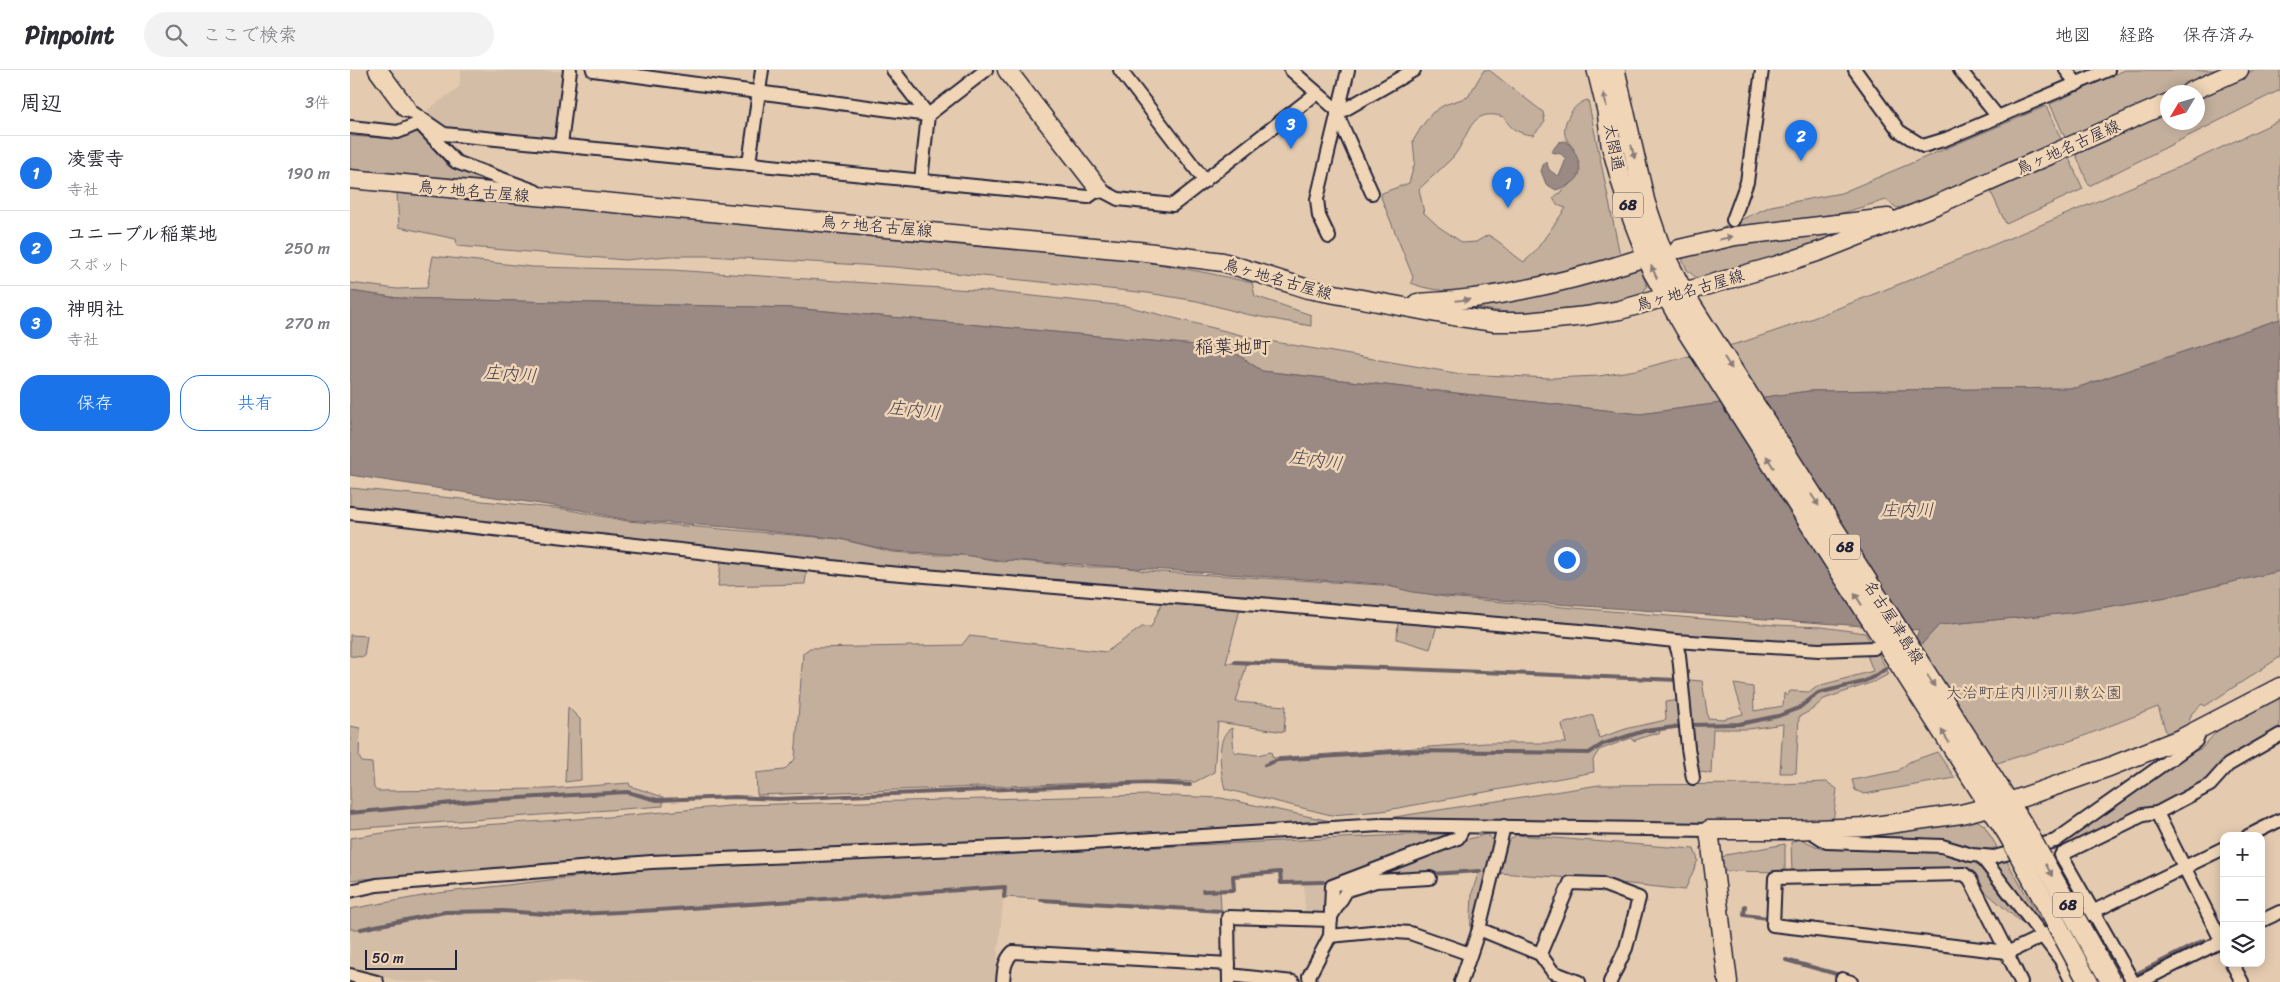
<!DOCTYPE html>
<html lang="ja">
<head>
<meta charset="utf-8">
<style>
  body { margin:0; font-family:Sriracha,"Klee One",sans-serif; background:#f2f2f3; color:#2b2b33 }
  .controls { position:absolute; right:15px; bottom:15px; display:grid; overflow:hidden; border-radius:10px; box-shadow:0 2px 12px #0003 }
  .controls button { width:45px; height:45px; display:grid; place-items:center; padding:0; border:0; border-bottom:1px solid #e1e1e2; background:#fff; color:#2b2b33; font:25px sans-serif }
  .compass { position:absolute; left:1810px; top:15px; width:45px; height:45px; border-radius:50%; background:#fff; box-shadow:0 2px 12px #0003; rotate:232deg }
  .scale { position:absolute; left:15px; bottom:12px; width:92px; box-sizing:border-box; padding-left:5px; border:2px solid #22223b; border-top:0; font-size:14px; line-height:18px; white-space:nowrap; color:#22223b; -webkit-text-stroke:4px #f0d6b7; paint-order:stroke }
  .you { position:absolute; left:1216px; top:489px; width:18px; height:18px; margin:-12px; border:4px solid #fff; border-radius:50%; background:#1a73e8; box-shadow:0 0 0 8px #1a73e833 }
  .badge { display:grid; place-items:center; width:32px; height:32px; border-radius:50%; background:#1a73e8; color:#fff; font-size:16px; font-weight:700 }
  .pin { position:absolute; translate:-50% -41px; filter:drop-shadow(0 1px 2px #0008) }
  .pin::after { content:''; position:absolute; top:26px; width:18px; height:15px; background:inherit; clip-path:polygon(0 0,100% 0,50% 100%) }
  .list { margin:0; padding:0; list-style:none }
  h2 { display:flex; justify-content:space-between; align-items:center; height:65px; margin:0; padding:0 20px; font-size:21px }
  h2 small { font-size:16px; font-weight:400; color:#7c7c81 }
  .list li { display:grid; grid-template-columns:32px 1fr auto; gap:15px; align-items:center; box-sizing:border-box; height:75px; padding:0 20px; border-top:1px solid #e1e1e2 }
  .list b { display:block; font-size:19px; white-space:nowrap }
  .list p { margin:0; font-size:16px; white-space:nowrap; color:#7c7c81 }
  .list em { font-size:16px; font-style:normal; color:#7c7c81 }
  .actions { display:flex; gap:10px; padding:15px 20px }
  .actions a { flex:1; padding:11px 0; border:1px solid #1a73e8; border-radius:20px; text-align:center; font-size:18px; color:#1a73e8 }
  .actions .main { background:#1a73e8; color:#fff }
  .icon { flex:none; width:28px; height:28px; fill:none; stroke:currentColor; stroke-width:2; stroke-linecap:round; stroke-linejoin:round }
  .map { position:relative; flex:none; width:1930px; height:912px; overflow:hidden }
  header { display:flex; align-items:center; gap:30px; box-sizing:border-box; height:70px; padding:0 25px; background:#fff; border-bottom:1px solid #e1e1e2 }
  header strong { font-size:24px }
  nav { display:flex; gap:28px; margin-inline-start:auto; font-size:18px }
  .search { width:350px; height:45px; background:#f2f2f3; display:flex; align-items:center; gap:12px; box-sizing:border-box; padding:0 18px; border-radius:28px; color:#7c7c81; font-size:19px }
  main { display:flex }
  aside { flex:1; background:#fff }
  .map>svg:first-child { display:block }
  .built { fill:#d4bda6 }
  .green { fill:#c3af9c; stroke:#72686c }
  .water { fill:#9a8a83; stroke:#6a6066 }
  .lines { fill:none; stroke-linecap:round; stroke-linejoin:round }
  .stream { stroke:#6a6066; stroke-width:4 }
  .street-casing { stroke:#22223b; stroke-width:16 }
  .secondary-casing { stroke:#22223b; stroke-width:21 }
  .primary-casing { stroke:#22223b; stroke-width:22 }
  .street { stroke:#f0d6b7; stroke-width:12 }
  .secondary { stroke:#f0d6b7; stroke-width:18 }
  .primary { stroke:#f0d6b7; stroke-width:19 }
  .primary-bridge-casing { stroke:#22223b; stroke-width:22; stroke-linecap:butt }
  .primary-bridge { stroke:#f0d6b7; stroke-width:19 }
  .oneway { fill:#897c79 }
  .labels { text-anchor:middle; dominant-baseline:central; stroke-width:5; stroke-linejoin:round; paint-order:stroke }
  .shield { fill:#f0d6b7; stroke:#605860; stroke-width:1 }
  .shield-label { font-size:15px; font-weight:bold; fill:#22223b }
  .street-label { font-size:16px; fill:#22223b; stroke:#f0d6b7 }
  .park-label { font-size:16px; fill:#4a4553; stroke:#f0d6b7 }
  .water-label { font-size:18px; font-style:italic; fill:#464151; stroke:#f0d6b7 }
  .quarter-label { font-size:19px; fill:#22223b; stroke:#f0d6b7 }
</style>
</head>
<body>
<header>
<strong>Pinpoint</strong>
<div class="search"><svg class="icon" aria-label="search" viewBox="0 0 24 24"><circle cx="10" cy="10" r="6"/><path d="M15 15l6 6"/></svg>ここで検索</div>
<nav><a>地図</a><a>経路</a><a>保存済み</a></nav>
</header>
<main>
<aside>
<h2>周辺<small>3件</small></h2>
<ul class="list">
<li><span class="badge">1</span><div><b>凌雲寺</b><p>寺社</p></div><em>190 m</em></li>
<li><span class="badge">2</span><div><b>ユニーブル稲葉地</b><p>スポット</p></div><em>250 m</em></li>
<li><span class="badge">3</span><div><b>神明社</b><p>寺社</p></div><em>270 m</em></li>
</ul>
<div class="actions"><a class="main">保存</a><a>共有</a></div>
</aside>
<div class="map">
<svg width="1930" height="912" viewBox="0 0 1930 912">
  <rect width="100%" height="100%" fill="#e4cbb0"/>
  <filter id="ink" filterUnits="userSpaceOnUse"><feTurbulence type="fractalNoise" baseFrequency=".02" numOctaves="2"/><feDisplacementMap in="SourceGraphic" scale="10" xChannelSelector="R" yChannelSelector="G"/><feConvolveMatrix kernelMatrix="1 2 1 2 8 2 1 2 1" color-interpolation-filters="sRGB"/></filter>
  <g filter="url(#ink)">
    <g class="built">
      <polygon points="111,0 211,1 215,5 207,65 202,69 92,59 77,40 109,17"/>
      <polygon points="975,813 976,843 972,846 955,847 954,814"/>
      <polygon points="655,817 645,912 53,912 0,899 0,859 11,859 95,842 153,841 209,845 309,840"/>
    </g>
    <g class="green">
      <path d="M1134,0H1139L1193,42L1195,52L1183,65C1169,64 1160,59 1154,47C1118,36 1120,67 1103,87C1092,98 1081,108 1069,119L1074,143L1089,157L1113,173L1126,172L1138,165C1152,172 1161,184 1174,192L1184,183L1216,138L1207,135L1203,128L1218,116L1224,79C1221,75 1216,70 1215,65C1212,51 1225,32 1238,30L1270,185L1259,191C1204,205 1114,236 1061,213L1063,207L1031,127L1032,123L1059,113L1065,92L1063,71L1072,56L1082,43L1094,35L1118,27Z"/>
      <polygon points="1775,0 1873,0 1824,22 1818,22 1817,26 1717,72 1700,34"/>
      <polygon points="1904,0 1930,0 1930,20 1739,116 1725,82 1817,40 1818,52 1848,52 1848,26"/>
      <polygon points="1696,36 1713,73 1583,129 1547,138 1536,130 1492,143 1405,156 1326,173 1325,171 1364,162 1421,136 1491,123"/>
      <polygon points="1930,50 1930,249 1726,318 1459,321 1290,344 912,301 878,278 443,238 48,228 0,221 0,213 47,219 77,218 83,186 182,197 322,200 636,221 776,236 907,269 1111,304 1201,308 1249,306 1286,300 1393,272 1458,250 1557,211 1836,94"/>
      <polygon points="70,61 98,96 141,107 160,116 0,101 0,66 48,69"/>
      <polygon points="1718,86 1733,119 1656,154 1641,122"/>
      <path d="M47,123C212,138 377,152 542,167C662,177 785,184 902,213L905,226L961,245V256L895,244L847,231L798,223L545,197L358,186H319L275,190L107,176L106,169L49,157Z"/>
      <polygon points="1503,160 1478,171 1349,210 1337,200 1331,186 1387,172"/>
      <polygon points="1289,196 1297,216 1291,226 1259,235 1171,244 1111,236 1152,233 1200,224"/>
      <polygon points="0,418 214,439 277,451 490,469 542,482 586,485 615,485 654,492 660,490 736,497 775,497 794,501 1032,515 1095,527 1425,555 1472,557 1515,563 1521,574 1422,574 981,537 898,525 837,525 542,498 0,437"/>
      <polygon points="371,491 457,498 455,514 368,516"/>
      <polygon points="1930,501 1930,587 1855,636 1852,634 1842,643 1837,656 1817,665 1808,637 1726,669 1644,694 1570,576 1589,555 1719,543 1817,527"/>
      <polygon points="813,531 890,539 876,593 897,593 886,632 936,636 934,662 868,652 864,702 845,712 795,711 407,725 406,703 434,700 445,689 453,583 460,578 612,575 619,566 756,582 792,557 801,557"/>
      <polygon points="1048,550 1088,552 1080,579 1047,569"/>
      <polygon points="0,565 17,566 14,587 0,586"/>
      <polygon points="1528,583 1539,604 1526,611 1474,629 1463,639 1449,647 1446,703 1430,703 1433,654 1399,659 1363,659 1361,704 1348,701 1344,695 1335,613 1339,610 1352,611 1358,648 1373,649 1393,644 1384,614 1403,617 1404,641 1433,636 1434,623 1437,626 1440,621 1460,622 1468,616 1523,601 1517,585"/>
      <path d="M1930,628V656C1904,672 1884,694 1858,710C1840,721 1819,732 1799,738L1714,778L1712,775L1841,683L1852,678L1868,660Z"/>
      <path d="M1331,630L1332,657L1311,659L1309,664L1300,665L1283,671L1281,668L1249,680L1243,690L1244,702L1032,741L981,745L875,719C871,704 864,666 882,658L884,682L907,685L921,682L923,688L1136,673H1216L1212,654L1243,645L1249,668L1279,658L1316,650L1315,632Z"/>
      <polygon points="218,637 230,649 231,710 215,712"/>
      <polygon points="0,656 10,658 9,687 12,692 22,693 24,718 27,721 197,719 279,713 280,716 313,727 313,736 0,759"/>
      <polygon points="1587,682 1605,708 1514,724 1505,720 1502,710 1548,701 1559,692"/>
      <polygon points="1477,712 1487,719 1483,753 1418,756 1038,748 1249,715 1430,714"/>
      <polygon points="799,725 871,728 990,753 724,769 300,787 0,810 0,768 53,760 258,747 390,735"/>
      <polygon points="1623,748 1634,755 1647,777 1642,779 1621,778 1573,768 1488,766"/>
      <polygon points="1104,764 985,811 931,813 929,802 884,806 884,820 870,821 871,840 654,827 655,818 309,840 209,845 153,841 95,842 11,859 0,859 0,839 89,823 301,798 725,781 1052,765"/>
      <polygon points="1137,764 1143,770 1145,777 1120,869 1122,823 1129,801 1026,808 991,819 1108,772"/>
      <polygon points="1166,765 1344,779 1348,790 1335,820 1271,813 1269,818 1251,810 1149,803 1157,772"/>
      <polygon points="1451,769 1472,779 1492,776 1577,778 1620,789 1627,794 1674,855 1631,818 1619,798 1442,803 1441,772"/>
      <polygon points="1435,774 1435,802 1372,801 1370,789 1376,785"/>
      <polygon points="1656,790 1694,855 1692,855 1645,798 1648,791"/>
    </g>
    <g class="water">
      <path d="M1215,71C1223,74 1233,97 1229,105C1225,114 1214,117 1206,120L1196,114L1191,101L1194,93L1197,92C1198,101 1201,101 1208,106L1210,104L1216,89L1211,84L1201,82L1209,72Z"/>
      <polygon points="0,221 48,228 443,238 878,278 912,301 1290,344 1459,321 1726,318 1930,249 1930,501 1817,527 1719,543 1589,555 1570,576 1563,574 1569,560 1095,526 1062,522 1032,514 660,490 655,491 614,485 542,481 491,469 378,457 277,450 230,440 0,405"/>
    </g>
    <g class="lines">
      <g class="stream">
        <polyline points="885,592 1328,610"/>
        <polyline points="1339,655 1389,654 1428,646 1449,638 1468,623 1513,612 1527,605 1542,594"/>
        <polyline points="915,695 928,690 1057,681 1239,683 1253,674 1294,661 1333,656"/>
        <polyline points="0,743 133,730 277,722 307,730 385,727 428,729 796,713 840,715"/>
        <polyline points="1081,804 1130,801"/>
        <polyline points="1822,808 1830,808"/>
        <polyline points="853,821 884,820 883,806 930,802 931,813 973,812"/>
        <polyline points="691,830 871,841"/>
        <polyline points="1395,836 1394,845 1418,848"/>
        <polyline points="1439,850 1452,852"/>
        <polyline points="1458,853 1464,853"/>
        <polyline points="11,859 95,842 153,841 209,845 309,840 655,817 654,827"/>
        <polyline points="978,883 986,870"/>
        <polyline points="1872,884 1874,887"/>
        <polyline points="1436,890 1490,905"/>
        <polyline points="1786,904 1854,870"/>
      </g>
      <defs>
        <g id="street">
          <polyline points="243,0 578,45 543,0"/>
          <polyline points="770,0 855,111"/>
          <polyline points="941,0 988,41"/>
          <polyline points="1505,0 1549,61 1573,76 1596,69 1758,0"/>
          <polyline points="1610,0 1648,47"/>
          <polyline points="1716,0 1727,14"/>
          <polyline points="56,38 94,64 738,127 749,119 768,129 823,135 967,23"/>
          <polyline points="71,55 106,92 185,121"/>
          <polyline points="0,57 48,62 69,53"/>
          <polyline points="211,75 220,0"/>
          <polyline points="399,93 412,0"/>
          <polyline points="571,111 578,45 636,0"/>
          <polyline points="1022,123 987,44 1064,0"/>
          <polyline points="1383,150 1397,112 1412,0"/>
          <polyline points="979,167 969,146 967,129 998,0"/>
          <polyline points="0,443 527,502 1231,561 1325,571 1469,580 1524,578"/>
          <polyline points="1325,571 1329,585 1338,678 1343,708"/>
          <polyline points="1807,743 1874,876"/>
          <polyline points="1457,759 1477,772 1592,776 1622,785 1644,787 1705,771 1846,671 1851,658"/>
          <polyline points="1898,766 1930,750"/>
          <polyline points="1631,786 1711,890 1722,912"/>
          <polyline points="0,821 27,815 301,792 724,774 1030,755 1359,760"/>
          <polyline points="982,845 997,820 1026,811 1080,808"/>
          <polyline points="1736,845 1874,778"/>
          <polyline points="1911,851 1930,842"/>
          <polyline points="1129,859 1190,884 1203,902 1229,912"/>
          <polyline points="980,866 1032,861 1060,863 1120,884"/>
          <polyline points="1657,882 1423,855 1425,808 1614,804 1620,809 1657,882 1657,883 1671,912"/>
          <polyline points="1657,883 1716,855"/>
          <polyline points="1190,884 1220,813 1252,814 1289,828 1276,878 1260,912"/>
          <polyline points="1882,893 1892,912"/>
          <polyline points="0,905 27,912"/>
          <polyline points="879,905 943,912"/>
          <polyline points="1492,909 1501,912"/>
          <path d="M653,912C654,900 654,891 663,882L879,894"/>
          <polyline points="879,912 878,847 981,850"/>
          <polyline points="960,912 959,906 980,866 982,816 1108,768 1114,757"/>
          <polyline points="1111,912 1129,859 1154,756"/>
          <polyline points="1783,912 1711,785 1793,745 1807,743 1860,715 1878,695 1930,665"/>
          <polyline points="1790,912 1874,870"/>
        </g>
        <g id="secondary">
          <polyline points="28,0 56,38"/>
          <polyline points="657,0 749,119"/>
          <polyline points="1840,22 1889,0"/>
          <polyline points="0,109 788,181 873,192 958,219 1103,246 1144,252 1176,252 1236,246 1270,240 1425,196 1473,180 1586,135 1818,33"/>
          <polyline points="1329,179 1385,166 1538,148"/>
          <path d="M1067,233C1143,230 1215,213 1286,190"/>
          <polyline points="1378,912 1359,760 1438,760 1517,757 1611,744 1659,732 1759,697 1832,668 1930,617"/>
        </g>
        <g id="primary">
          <polyline points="1247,0 1257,41 1261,74 1279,139 1303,202 1336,260 1659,766"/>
          <polyline points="1265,0 1295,132 1310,176 1333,222 1675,758"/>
        </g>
      </defs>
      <use href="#street" class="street-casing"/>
      <use href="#secondary" class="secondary-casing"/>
      <use href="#primary" class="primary-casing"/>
      <use href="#street" class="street"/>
      <use href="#secondary" class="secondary"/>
      <use href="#primary" class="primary"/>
      <defs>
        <g id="primary-bridge">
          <polyline points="1675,758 1761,912"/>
          <polyline points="1659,766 1738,912"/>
        </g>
      </defs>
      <use href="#primary-bridge" class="primary-bridge-casing"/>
      <use href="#primary-bridge" class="primary-bridge"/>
    </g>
    <defs><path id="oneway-solid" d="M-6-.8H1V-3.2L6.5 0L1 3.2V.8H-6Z" transform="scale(1.25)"/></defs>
    <g class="oneway">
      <use href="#oneway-solid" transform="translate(1255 30) rotate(-103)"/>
      <use href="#oneway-solid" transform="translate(1283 82) rotate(76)"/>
      <use href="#oneway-solid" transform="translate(1376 168) rotate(-13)"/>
      <use href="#oneway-solid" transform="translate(1304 202) rotate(-115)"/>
      <use href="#oneway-solid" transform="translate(1113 230) rotate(-6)"/>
      <use href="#oneway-solid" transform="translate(1378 293) rotate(57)"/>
      <use href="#oneway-solid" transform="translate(1420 392) rotate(-122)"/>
      <use href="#oneway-solid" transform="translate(1465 430) rotate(57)"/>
      <use href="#oneway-solid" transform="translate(1508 529) rotate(-122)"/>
      <use href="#oneway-solid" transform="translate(1581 611) rotate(57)"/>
      <use href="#oneway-solid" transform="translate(1595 666) rotate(-122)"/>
      <use href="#oneway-solid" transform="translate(1699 800) rotate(61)"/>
    </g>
  </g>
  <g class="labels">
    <g class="shield">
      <rect x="1263" y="122.5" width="30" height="25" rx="4"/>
      <rect x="1480" y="464.5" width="30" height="25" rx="4"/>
      <rect x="1703" y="822.5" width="30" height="25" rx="4"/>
    </g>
    <g class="shield-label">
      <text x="1278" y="135">68</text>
      <text x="1495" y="477">68</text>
      <text x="1718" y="835">68</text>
    </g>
    <g class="street-label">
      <text transform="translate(1264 77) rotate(79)">太閤通</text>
      <text transform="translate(1718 77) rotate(-24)">鳥ヶ地名古屋線</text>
      <text transform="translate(124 121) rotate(5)">鳥ヶ地名古屋線</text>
      <text transform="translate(527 156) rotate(5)">鳥ヶ地名古屋線</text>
      <text transform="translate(928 209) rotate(16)">鳥ヶ地名古屋線</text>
      <text transform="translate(1340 220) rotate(-16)">鳥ヶ地名古屋線</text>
      <text transform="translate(1544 552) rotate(57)">名古屋津島線</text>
    </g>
    <g class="park-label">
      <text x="1684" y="622">大治町庄内川河川敷公園</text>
    </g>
    <g class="water-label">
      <text transform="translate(160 304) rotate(4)">庄内川</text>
      <text transform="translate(564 340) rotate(6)">庄内川</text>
      <text transform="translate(966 390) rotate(8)">庄内川</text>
      <text x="1557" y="440">庄内川</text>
    </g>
    <g class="quarter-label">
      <text x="883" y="276">稲葉地町</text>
    </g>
  </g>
</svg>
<div class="controls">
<button>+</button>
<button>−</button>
<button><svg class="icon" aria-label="layers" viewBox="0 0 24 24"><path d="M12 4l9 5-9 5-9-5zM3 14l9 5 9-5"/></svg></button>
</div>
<svg class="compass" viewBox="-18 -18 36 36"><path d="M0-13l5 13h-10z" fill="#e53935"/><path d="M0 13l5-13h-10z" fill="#7c7c81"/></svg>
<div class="scale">50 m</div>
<div class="you"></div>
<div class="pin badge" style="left:1158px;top:138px">1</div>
<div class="pin badge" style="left:1451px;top:91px">2</div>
<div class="pin badge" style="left:941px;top:79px">3</div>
</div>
</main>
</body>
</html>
